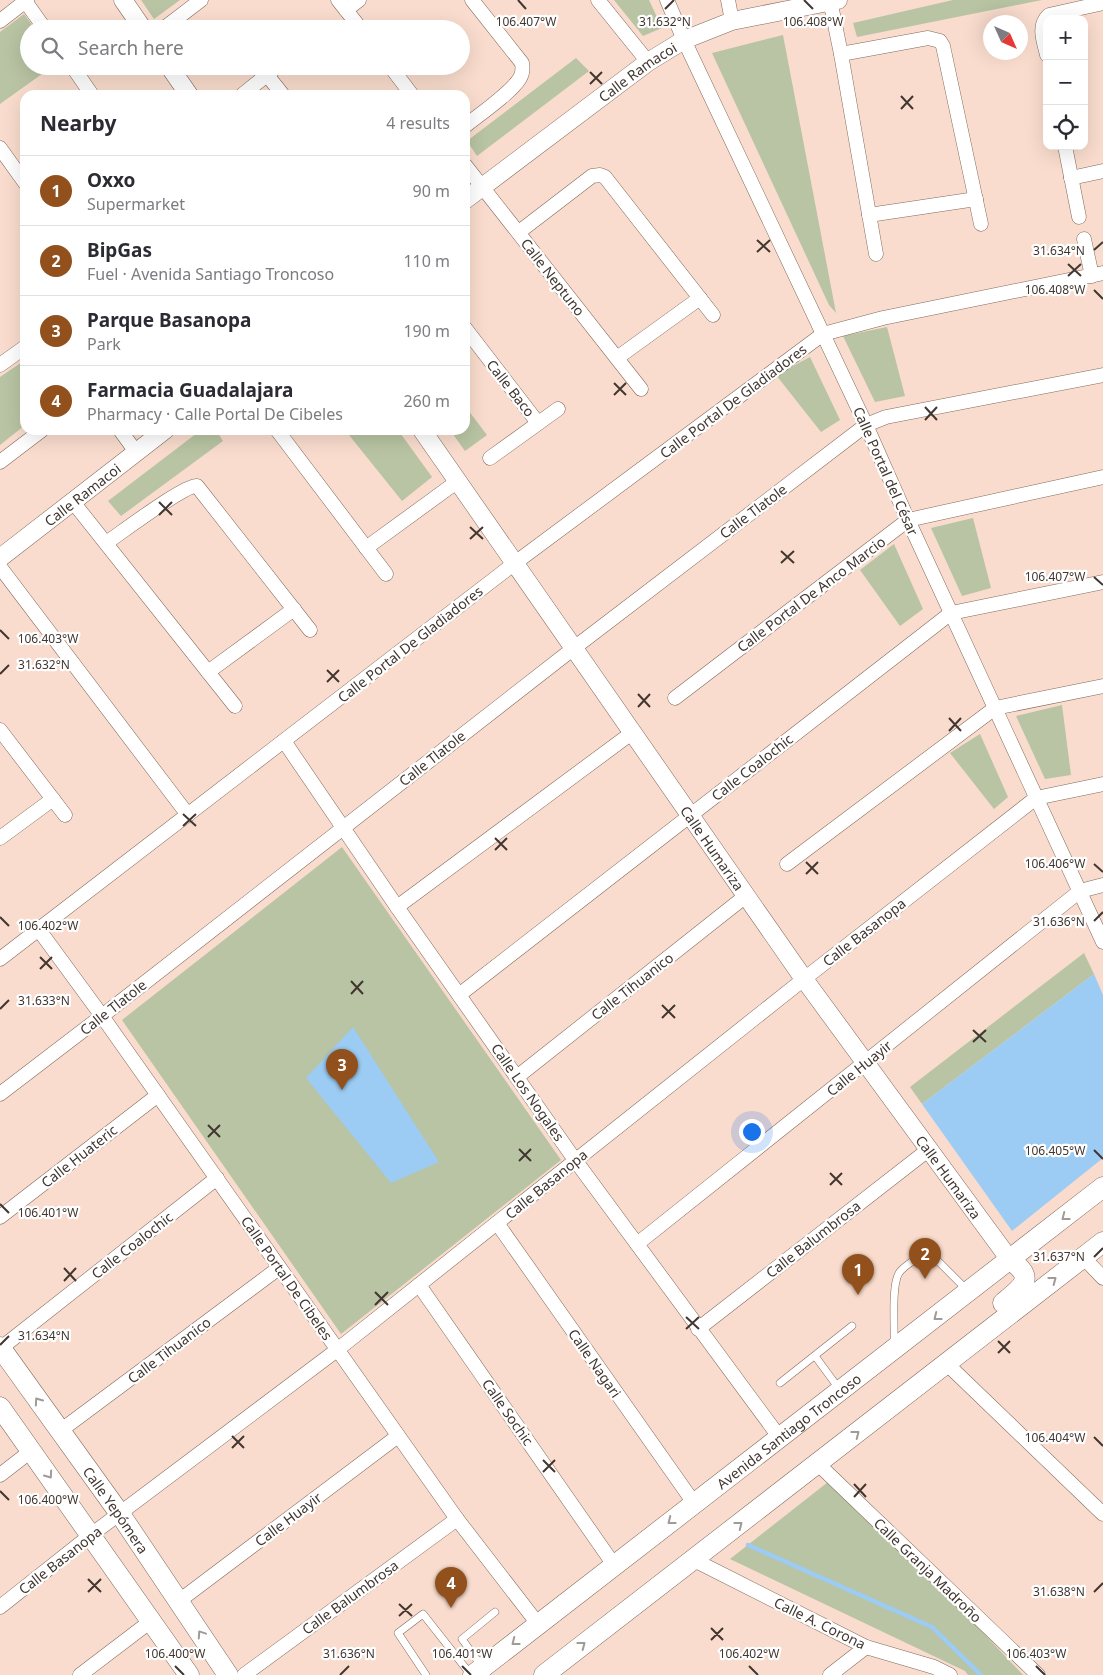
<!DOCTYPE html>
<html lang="en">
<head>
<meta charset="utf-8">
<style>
  body { margin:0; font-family:"Noto Sans",sans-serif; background:#f7f7f7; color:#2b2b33 }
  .controls { position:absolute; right:15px; top:15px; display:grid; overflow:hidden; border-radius:10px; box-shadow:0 5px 20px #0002 }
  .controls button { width:45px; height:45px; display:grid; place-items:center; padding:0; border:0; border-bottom:1px solid #e1e1e2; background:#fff; color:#2b2b33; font:25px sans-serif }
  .compass { position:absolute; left:983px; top:15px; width:45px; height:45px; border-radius:50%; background:#fff; box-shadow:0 5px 20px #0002; rotate:135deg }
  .you { position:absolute; left:751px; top:1131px; width:18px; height:18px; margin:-12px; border:4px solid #fff; border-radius:50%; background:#1a73e8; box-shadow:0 0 0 8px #1a73e833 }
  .badge { display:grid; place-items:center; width:32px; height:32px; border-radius:50%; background:#92511c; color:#fff; font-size:16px; font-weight:700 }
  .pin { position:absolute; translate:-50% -41px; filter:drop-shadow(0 1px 2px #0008) }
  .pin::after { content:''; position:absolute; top:26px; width:18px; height:15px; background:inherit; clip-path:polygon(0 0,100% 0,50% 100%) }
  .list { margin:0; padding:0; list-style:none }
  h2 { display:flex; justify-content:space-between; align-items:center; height:65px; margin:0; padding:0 20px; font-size:21px }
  h2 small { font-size:16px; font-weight:400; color:#7c7c81 }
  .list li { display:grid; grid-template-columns:32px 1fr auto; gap:15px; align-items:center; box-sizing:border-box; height:70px; padding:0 20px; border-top:1px solid #e1e1e2 }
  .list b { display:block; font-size:19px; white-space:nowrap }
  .list p { margin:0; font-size:16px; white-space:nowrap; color:#7c7c81 }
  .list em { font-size:16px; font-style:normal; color:#7c7c81 }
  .icon { flex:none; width:28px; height:28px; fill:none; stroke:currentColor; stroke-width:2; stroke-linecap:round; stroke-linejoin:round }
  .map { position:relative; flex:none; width:1103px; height:1675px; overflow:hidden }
  .search { position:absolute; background:#fff; box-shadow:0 5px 20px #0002; left:20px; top:20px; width:450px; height:55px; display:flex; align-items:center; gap:12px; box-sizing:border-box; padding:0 18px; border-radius:28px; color:#7c7c81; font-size:19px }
  .panel { position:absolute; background:#fff; box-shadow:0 5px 20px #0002; left:20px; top:90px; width:450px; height:345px; border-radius:15px }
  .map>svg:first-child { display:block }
  .green { fill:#b8c4a3 }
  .water { fill:#9cccf3 }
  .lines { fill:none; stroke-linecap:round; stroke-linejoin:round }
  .stream { stroke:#9cccf3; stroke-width:4.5 }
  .service-casing { stroke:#826a5c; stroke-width:8 }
  .minor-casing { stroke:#826a5c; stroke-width:15 }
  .tertiary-casing { stroke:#826a5c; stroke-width:19 }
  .secondary-casing { stroke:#826a5c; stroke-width:21 }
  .service { stroke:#fff; stroke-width:7 }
  .minor { stroke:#fff; stroke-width:14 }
  .tertiary { stroke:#fff; stroke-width:18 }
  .secondary { stroke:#fff; stroke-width:20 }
  .oneway { stroke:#a09a98 }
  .ticks { fill:none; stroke:#413630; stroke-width:2 }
  .labels { text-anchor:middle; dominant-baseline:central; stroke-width:4.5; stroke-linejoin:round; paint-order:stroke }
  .street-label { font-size:14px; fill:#413630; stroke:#fff }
  .ticks-label { font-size:12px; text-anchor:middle; fill:#413630; stroke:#fff; stroke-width:4.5; stroke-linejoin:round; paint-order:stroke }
</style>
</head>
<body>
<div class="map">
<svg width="1103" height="1675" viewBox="0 0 1103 1675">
  <rect width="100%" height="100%" fill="#f9dccd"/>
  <g class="green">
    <polygon points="141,0 180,0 154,19"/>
    <polygon points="614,0 649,0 662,28 643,36"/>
    <polygon points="953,0 1042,0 857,37 853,23"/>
    <polygon points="24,14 35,29 29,29 29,66 53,66 0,104 0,32"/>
    <polygon points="783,35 836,313 829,305 712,53"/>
    <polygon points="576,58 589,71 477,156 467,141"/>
    <polygon points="887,327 905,396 875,402 843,336"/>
    <polygon points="810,357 840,420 821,432 776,375"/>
    <polygon points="25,360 25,425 0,445 0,377"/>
    <polygon points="465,406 487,435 465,451 450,430 465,430"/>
    <polygon points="201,430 216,430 223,441 121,516 108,501"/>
    <polygon points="345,430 398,430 432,477 402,501"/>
    <polygon points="973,518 991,588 962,596 931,528"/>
    <polygon points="894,544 923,609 900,626 860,570"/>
    <polygon points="1062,705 1071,775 1045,779 1016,716"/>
    <polygon points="980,734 1008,797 994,809 950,753"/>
    <polygon points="342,847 561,1160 341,1334 122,1020"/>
    <polygon points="1084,953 1094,974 922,1104 910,1087"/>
    <polygon points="828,1482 958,1606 1023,1675 968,1675 965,1671 730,1559"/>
  </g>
  <g class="water">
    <polygon points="1094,974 1103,995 1103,1158 1012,1231 922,1104"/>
    <polygon points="353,1027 439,1162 391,1183 306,1078"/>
  </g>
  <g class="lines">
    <polyline class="stream" points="748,1545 932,1627 981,1675"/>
    <defs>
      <g id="service">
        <path d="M894,1344C895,1328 891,1286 899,1273C902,1268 909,1264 914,1260C922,1254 925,1251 934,1257L967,1290"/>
        <polyline points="815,1356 840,1390"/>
        <polyline points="780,1383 852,1326"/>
        <polyline points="482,1667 462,1639 495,1612"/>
        <polyline points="426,1675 398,1633 423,1614 471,1675"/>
      </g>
      <g id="minor">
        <polyline points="338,0 361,29"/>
        <polyline points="598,0 648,62"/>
        <polyline points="667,0 684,40 866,425 908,520 1103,942"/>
        <polyline points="728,0 732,21"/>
        <polyline points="830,0 841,54 876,254"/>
        <polyline points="25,1 45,29"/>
        <polyline points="346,10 359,0"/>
        <polyline points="0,21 27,0"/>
        <polyline points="163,29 201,0"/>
        <polyline points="841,54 928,38 940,41 943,46 981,224"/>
        <path d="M1047,55C1044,41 1037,26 1049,15L1103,3"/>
        <polyline points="72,66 92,95"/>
        <polyline points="390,66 412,95"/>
        <polyline points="267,75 283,95"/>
        <polyline points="242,95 278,66"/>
        <path d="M465,126C479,115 512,92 520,78C523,73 523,69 522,63L472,0"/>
        <polyline points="1065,146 1079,217"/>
        <polyline points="0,148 25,183"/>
        <polyline points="465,165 641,389"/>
        <polyline points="1071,178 1103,171"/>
        <polyline points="869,215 976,199"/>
        <polyline points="519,232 592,176 600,175 605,177 713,315"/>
        <polyline points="1084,239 1092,276"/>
        <polyline points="465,328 538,423"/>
        <polyline points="617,358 700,298"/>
        <polyline points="0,365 25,347"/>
        <polyline points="120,430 136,452"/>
        <polyline points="277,430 386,574"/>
        <polyline points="490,458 558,409"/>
        <polyline points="0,462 42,430"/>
        <polyline points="73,502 235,706"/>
        <path d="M106,543C121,533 184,485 197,486L310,630"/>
        <polyline points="366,548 458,481"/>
        <polyline points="0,567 188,815"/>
        <polyline points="208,672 294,609"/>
        <polyline points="675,698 908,520 1103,477"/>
        <polyline points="0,730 65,815"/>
        <polyline points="284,741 397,907 575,1160 780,1438"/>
        <polyline points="0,838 53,799"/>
        <polyline points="787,864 995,708 1103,686"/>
        <polyline points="397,907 633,732"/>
        <polyline points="39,930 102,1016 457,1519 538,1624"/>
        <polyline points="0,959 515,563 823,334 883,318 1103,273"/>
        <polyline points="459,995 951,613 1103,582"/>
        <polyline points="517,1077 747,895"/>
        <polyline points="0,1094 102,1016 574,648 866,425 886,417 1103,375"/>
        <polyline points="0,1217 158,1095"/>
        <polyline points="497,1223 694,1503"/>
        <polyline points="637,1244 1080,891 1103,885"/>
        <polyline points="1083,1257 1103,1278"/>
        <polyline points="419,1285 614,1565"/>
        <polyline points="698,1329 928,1150"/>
        <polyline points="1,1348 217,1178"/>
        <polyline points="947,1364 1103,1514"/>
        <polyline points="60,1431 279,1268"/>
        <polyline points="818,1464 1038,1675"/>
        <polyline points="0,1475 31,1451"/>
        <polyline points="694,1560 866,1647 934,1667 950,1675"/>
        <polyline points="179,1601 398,1436"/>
        <polyline points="0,1607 91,1535 337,1350 804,979 1036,798 1103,784"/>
        <polyline points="80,1675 151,1621"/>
        <polyline points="244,1675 457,1519"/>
        <polyline points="830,1675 866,1647"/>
      </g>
      <g id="tertiary">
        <polyline points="123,0 143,29"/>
        <polyline points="169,66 189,95"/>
        <path id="s1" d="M465,200L648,62L684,40L732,21L838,0"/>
        <path id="s2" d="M422,430L804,979L1010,1260"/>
        <path id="s3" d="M0,558L165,430"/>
      </g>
      <g id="secondary">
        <path d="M1003,1303C1022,1287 1037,1278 1010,1260"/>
        <path id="s4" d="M0,1347L120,1514L228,1675"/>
        <polyline points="0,1407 189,1675"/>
        <path id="s5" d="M473,1675L1103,1187"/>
        <polyline points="544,1675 1103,1242"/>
      </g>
    </defs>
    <use href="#service" class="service-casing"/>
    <use href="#minor" class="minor-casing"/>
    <use href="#tertiary" class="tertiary-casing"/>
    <use href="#secondary" class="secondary-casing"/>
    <use href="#service" class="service"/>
    <use href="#minor" class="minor"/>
    <use href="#tertiary" class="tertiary"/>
    <use href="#secondary" class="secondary"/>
  </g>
  <defs><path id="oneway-chevron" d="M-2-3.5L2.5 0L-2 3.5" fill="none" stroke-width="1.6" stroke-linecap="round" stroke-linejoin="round" transform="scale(1.25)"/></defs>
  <g class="oneway">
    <use href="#oneway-chevron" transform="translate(1065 1217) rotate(142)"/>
    <use href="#oneway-chevron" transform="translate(1053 1280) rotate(-37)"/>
    <use href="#oneway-chevron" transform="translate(937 1317) rotate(142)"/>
    <use href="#oneway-chevron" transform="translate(38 1401) rotate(-125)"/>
    <use href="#oneway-chevron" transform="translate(856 1434) rotate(-38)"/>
    <use href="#oneway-chevron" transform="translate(49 1475) rotate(55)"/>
    <use href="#oneway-chevron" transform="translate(671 1521) rotate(142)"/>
    <use href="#oneway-chevron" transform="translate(739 1525) rotate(-38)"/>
    <use href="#oneway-chevron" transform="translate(201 1634) rotate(-124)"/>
    <use href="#oneway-chevron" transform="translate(515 1642) rotate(142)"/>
    <use href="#oneway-chevron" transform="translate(582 1645) rotate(-37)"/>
  </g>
  <path class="ticks" d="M518,0L526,9M804,0L813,9M665,9L674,0M590,72L602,84M590,84L602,72M901,96L913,109M901,109L913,96M757,240L770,252M1094,250L1103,242M757,252L770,240M1068,264L1081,276M1068,276L1081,264M1094,290L1103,299M614,383L626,395M614,395L626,383M925,407L937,420M925,420L937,407M159,502L172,515M159,515L172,502M470,527L483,539M470,539L483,527M781,551L794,563M781,563L794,551M1094,577L1103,585M0,630L9,639M327,670L339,682M0,674L9,665M327,682L339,670M638,694L650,707M638,707L650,694M949,718L961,731M949,731L961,718M183,814L196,826M183,826L196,814M495,838L507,850M495,850L507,838M806,862L818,874M1094,864L1103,872M806,874L818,862M0,917L9,926M1094,921L1103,912M40,957L52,969M40,969L52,957M351,981L363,994M351,994L363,981M662,1005L675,1018M0,1009L9,1000M662,1018L675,1005M973,1030L986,1042M973,1042L986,1030M208,1125L220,1137M208,1137L220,1125M519,1149L531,1161M1094,1150L1103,1159M519,1161L531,1149M830,1173L842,1185M830,1185L842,1173M0,1204L9,1213M1094,1257L1103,1248M64,1268L76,1281M64,1281L76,1268M375,1292L388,1305M375,1305L388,1292M686,1317L699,1329M686,1329L699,1317M998,1341L1010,1353M0,1345L9,1336M998,1353L1010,1341M232,1436L244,1448M1094,1437L1103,1446M232,1448L244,1436M543,1460L555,1472M543,1472L555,1460M854,1484L866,1497M0,1491L9,1500M854,1497L866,1484M88,1579L101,1592M88,1592L101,1579M1094,1592L1103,1583M399,1604L412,1616M399,1616L412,1604M711,1628L723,1640M711,1640L723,1628M175,1666L184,1675M462,1666L471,1675M749,1666L758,1675M1036,1666L1045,1675M340,1675L349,1666"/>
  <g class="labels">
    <g class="street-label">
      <text stroke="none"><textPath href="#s1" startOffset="215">Calle Ramacoi</textPath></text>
      <text transform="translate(553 277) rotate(52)">Calle Neptuno</text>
      <text transform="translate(511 388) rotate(52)">Calle Baco</text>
      <text transform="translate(733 401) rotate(-37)">Calle Portal De Gladiadores</text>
      <text transform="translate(886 471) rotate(66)">Calle Portal del César</text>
      <text stroke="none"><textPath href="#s3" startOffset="104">Calle Ramacoi</textPath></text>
      <text transform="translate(753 511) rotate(-37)">Calle Tlatole</text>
      <text transform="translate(811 594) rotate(-37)">Calle Portal De Anco Marcio</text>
      <text transform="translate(410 644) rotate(-38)">Calle Portal De Gladiadores</text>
      <text transform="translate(432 758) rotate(-38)">Calle Tlatole</text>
      <text transform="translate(752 767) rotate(-38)">Calle Coalochic</text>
      <text stroke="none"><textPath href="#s2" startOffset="509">Calle Humariza</textPath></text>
      <text transform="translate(864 932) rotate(-38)">Calle Basanopa</text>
      <text transform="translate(632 986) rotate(-38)">Calle Tihuanico</text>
      <text transform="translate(113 1007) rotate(-38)">Calle Tlatole</text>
      <text transform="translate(859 1068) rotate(-39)">Calle Huayir</text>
      <text transform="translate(528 1092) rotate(55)">Calle Los Nogales</text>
      <text transform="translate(79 1156) rotate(-38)">Calle Huateric</text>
      <text stroke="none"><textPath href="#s2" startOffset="914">Calle Humariza</textPath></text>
      <text transform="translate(546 1184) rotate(-39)">Calle Basanopa</text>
      <text transform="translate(813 1239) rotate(-38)">Calle Balumbrosa</text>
      <text transform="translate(132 1245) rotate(-38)">Calle Coalochic</text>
      <text transform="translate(287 1278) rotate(55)">Calle Portal De Cibeles</text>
      <text transform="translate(169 1350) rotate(-37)">Calle Tihuanico</text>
      <text transform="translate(595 1363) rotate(55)">Calle Nagari</text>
      <text transform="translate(508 1412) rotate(55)">Calle Sochic</text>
      <text stroke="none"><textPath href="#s5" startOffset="399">Avenida Santiago Troncoso</textPath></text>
      <text stroke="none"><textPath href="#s4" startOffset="200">Calle Yepómera</textPath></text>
      <text transform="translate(288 1519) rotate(-37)">Calle Huayir</text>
      <text transform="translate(60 1560) rotate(-38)">Calle Basanopa</text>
      <text transform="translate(928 1570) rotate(44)">Calle Granja Madroño</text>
      <text transform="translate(350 1597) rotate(-36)">Calle Balumbrosa</text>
      <text transform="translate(820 1623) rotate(26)">Calle A. Corona</text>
    </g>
  </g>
  <g class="ticks-label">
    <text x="526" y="26">106.407°W</text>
    <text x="665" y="26">31.632°N</text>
    <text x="813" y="26">106.408°W</text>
    <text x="1059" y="255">31.634°N</text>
    <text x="1055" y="294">106.408°W</text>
    <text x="1055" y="581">106.407°W</text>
    <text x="48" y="643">106.403°W</text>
    <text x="44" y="669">31.632°N</text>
    <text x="1055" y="868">106.406°W</text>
    <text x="1059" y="926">31.636°N</text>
    <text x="48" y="930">106.402°W</text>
    <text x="44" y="1005">31.633°N</text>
    <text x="1055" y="1155">106.405°W</text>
    <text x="48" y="1217">106.401°W</text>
    <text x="1059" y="1261">31.637°N</text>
    <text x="44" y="1340">31.634°N</text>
    <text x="1055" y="1442">106.404°W</text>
    <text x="48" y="1504">106.400°W</text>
    <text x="1059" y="1596">31.638°N</text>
    <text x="175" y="1658">106.400°W</text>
    <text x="349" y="1658">31.636°N</text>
    <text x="462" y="1658">106.401°W</text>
    <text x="749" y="1658">106.402°W</text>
    <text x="1036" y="1658">106.403°W</text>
  </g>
</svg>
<div class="controls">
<button>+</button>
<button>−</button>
<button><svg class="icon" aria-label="locate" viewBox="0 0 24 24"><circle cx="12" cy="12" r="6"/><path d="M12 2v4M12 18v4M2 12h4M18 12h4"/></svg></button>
</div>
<svg class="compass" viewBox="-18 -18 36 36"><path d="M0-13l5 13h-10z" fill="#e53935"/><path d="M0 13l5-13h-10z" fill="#7c7c81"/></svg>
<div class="you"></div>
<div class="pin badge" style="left:858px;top:1295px">1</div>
<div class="pin badge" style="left:925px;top:1279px">2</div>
<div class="pin badge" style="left:342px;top:1090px">3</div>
<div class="pin badge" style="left:451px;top:1608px">4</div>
<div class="search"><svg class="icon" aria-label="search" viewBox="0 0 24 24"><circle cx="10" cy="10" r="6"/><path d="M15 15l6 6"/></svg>Search here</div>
<section class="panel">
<h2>Nearby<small>4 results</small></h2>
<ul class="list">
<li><span class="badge">1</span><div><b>Oxxo</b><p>Supermarket</p></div><em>90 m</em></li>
<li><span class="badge">2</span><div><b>BipGas</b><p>Fuel · Avenida Santiago Troncoso</p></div><em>110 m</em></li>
<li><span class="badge">3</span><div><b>Parque Basanopa</b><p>Park</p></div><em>190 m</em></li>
<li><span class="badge">4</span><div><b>Farmacia Guadalajara</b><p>Pharmacy · Calle Portal De Cibeles</p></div><em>260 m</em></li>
</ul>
</section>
</div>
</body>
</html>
